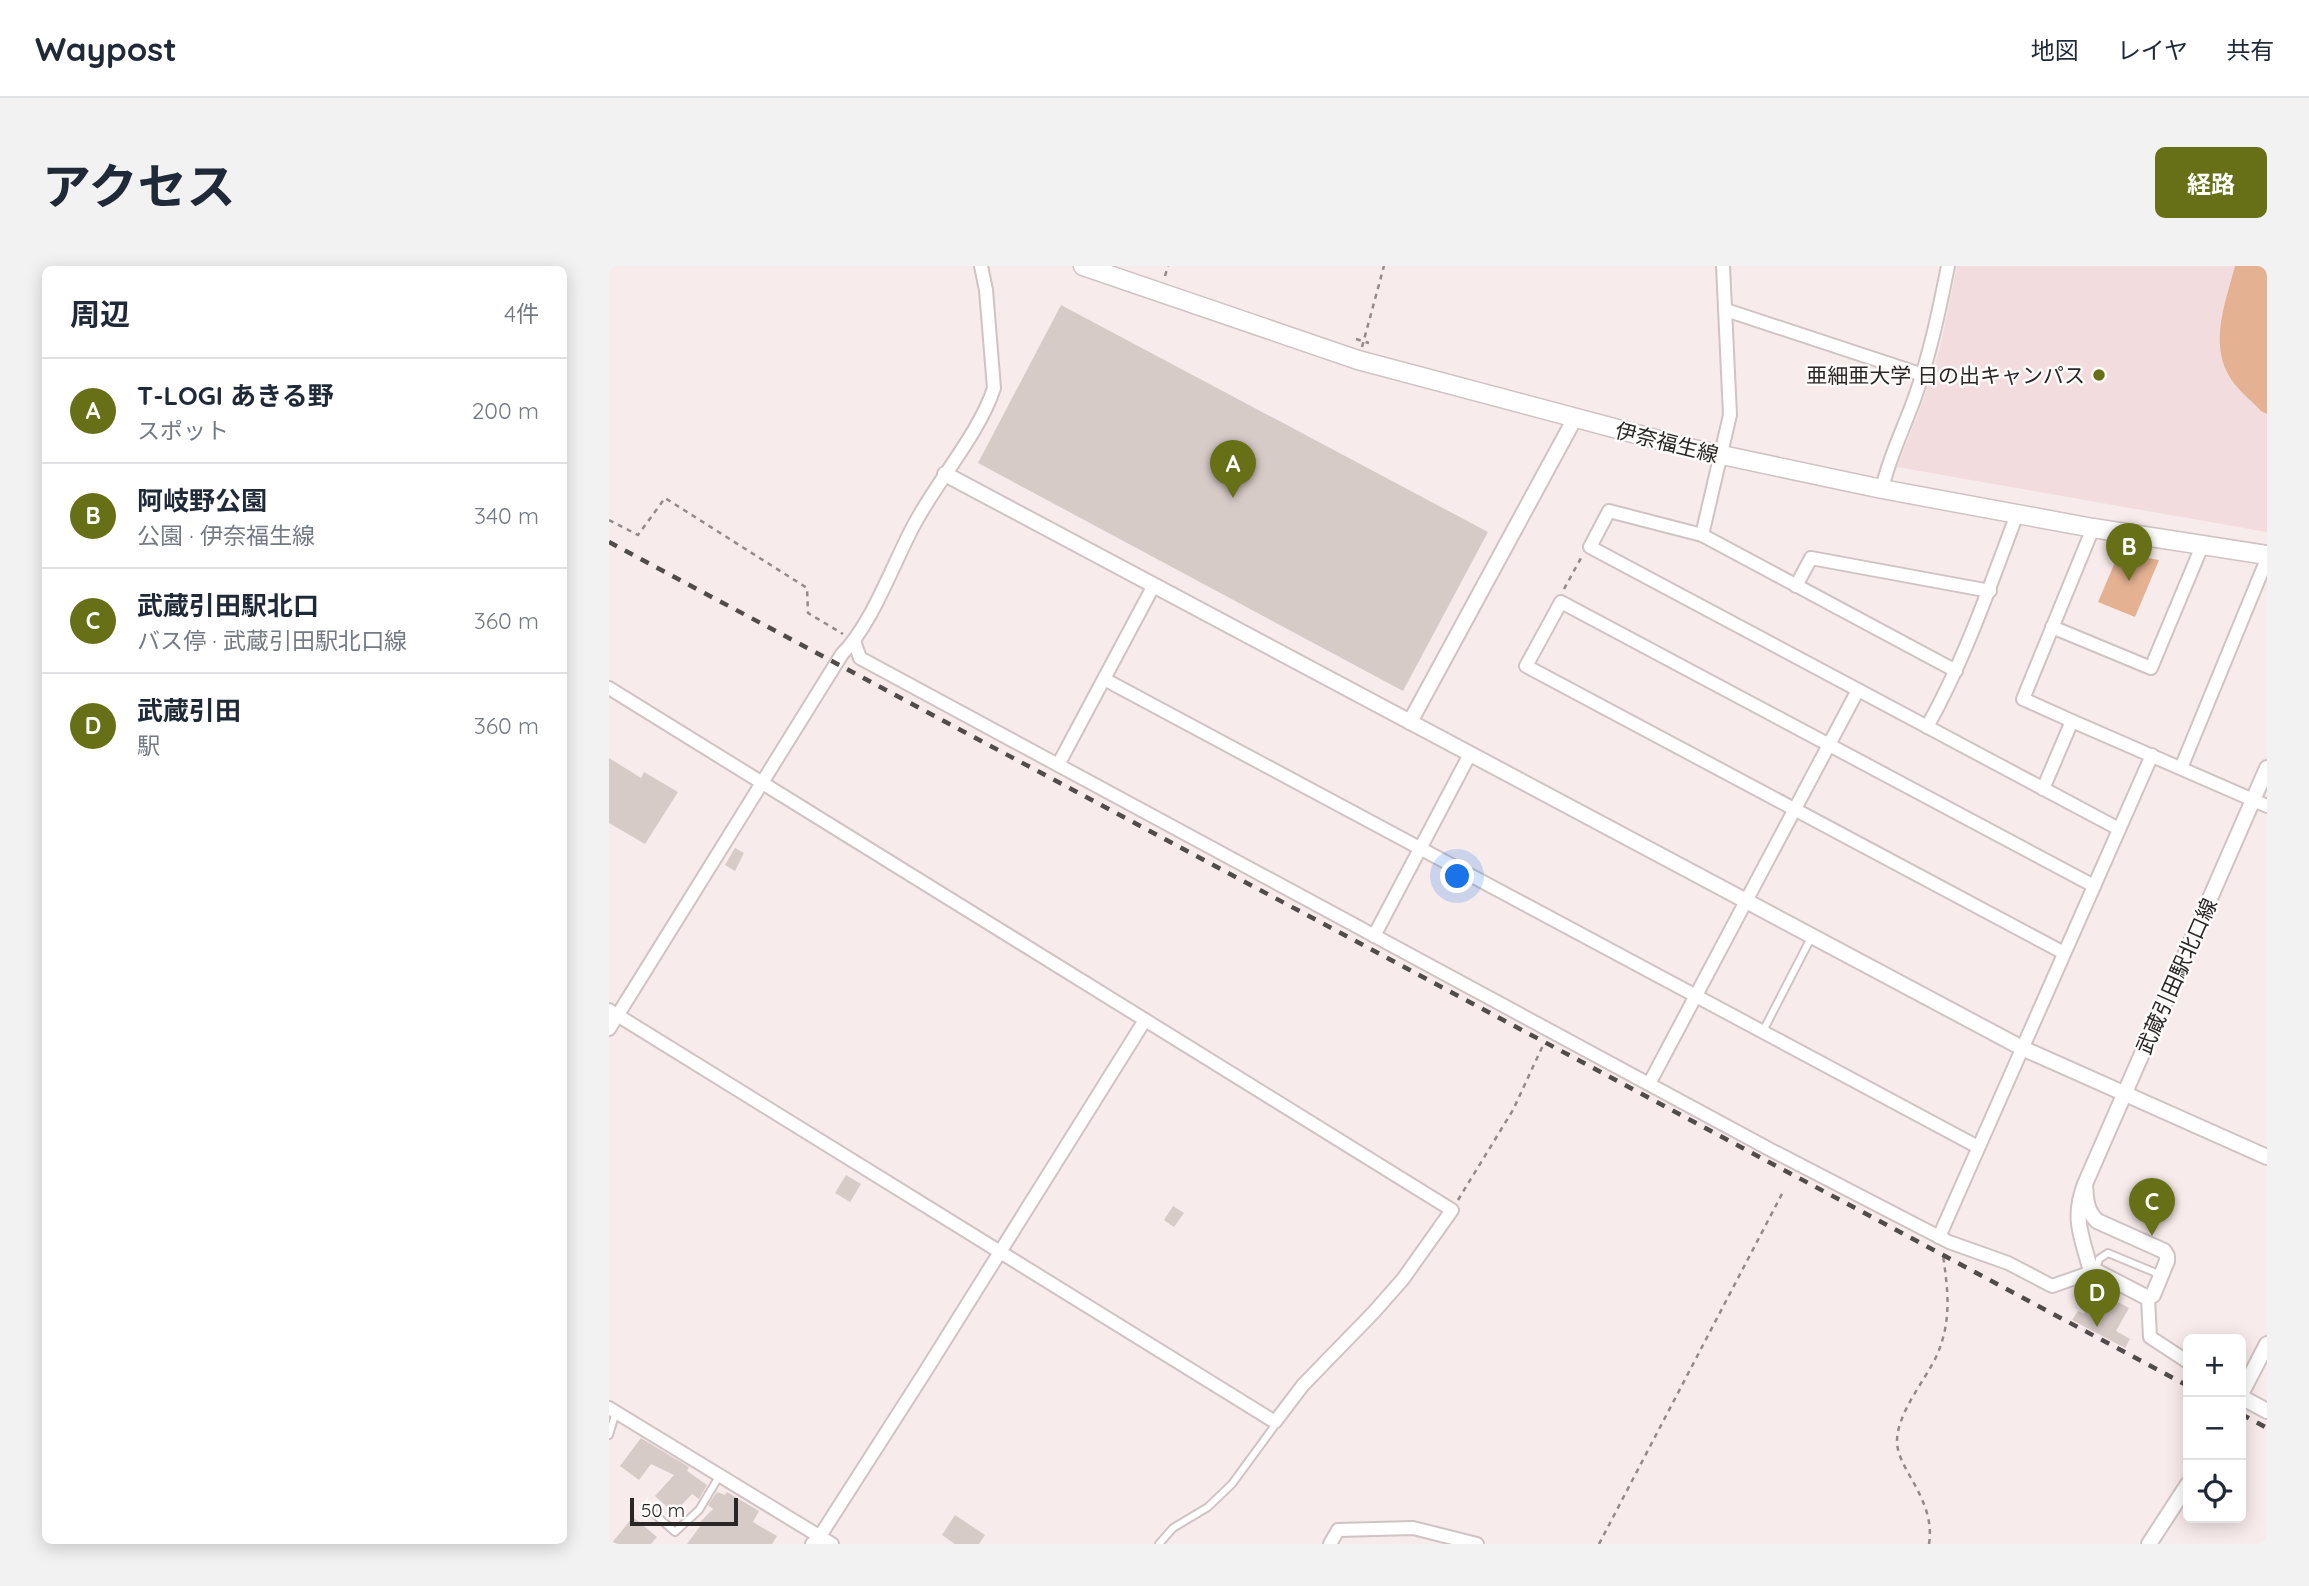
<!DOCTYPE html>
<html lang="ja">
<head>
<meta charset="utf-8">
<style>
  body { margin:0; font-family:Quicksand,"Noto Sans JP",sans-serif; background:#f2f2f3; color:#1f2937 }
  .controls { position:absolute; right:21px; bottom:21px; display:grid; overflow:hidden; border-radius:10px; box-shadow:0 4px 18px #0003 }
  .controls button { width:63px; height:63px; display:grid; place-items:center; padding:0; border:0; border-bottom:2px solid #e0e1e3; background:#fff; color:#1f2937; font:35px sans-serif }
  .scale { position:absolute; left:21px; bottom:18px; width:108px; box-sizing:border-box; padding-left:7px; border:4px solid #2b2626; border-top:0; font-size:19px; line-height:24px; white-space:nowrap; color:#2b2626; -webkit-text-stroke:5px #fefbfb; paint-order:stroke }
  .you { position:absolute; left:849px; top:611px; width:24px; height:24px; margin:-18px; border:5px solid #fff; border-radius:50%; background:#1a73e8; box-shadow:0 0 0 10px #1a73e833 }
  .badge { display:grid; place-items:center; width:46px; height:46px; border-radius:50%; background:#677017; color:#fff; font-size:23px; font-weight:700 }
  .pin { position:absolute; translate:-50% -58px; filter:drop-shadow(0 2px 4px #0008) }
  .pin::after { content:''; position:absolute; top:37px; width:24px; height:21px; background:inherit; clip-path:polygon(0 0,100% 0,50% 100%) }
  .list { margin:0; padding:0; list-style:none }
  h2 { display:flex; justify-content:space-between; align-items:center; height:91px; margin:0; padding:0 28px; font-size:30px }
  h2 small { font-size:23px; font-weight:400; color:#747a83 }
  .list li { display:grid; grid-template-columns:46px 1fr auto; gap:21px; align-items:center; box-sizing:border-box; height:105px; padding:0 28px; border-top:2px solid #e0e1e3 }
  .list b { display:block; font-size:26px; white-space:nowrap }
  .list p { margin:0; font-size:23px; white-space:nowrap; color:#747a83 }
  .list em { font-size:23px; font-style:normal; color:#747a83 }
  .icon { flex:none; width:38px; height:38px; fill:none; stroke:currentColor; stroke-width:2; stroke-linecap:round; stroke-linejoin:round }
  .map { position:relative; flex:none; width:1658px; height:1278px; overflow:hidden; border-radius:10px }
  header { display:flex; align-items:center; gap:42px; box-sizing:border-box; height:98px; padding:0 35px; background:#fff; border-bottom:2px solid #e0e1e3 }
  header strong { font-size:33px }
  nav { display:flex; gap:38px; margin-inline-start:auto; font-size:24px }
  .intro { display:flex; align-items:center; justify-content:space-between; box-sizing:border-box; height:168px; padding:0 42px }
  h1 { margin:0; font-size:49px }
  .button { padding:18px 32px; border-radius:10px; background:#677017; color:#fff; font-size:24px; font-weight:700 }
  main { display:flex; gap:42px; padding:0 42px }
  aside { flex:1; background:#fff; border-radius:10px; box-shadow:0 4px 18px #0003 }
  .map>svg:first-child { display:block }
  .built { fill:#f2dcdd }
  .green { fill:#e4b292 }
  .building { fill:#d7cbc8 }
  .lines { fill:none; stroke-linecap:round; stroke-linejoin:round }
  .service-casing { stroke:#d0c3c4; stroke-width:10 }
  .minor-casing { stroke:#d0c3c4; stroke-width:16 }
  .tertiary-casing { stroke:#d0c3c4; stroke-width:18 }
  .secondary-casing { stroke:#d0c3c4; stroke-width:21 }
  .path { stroke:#938a8a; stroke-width:2.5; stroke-dasharray:5 5; stroke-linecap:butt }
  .service { stroke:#fff; stroke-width:6 }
  .minor { stroke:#fff; stroke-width:12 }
  .tertiary { stroke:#fff; stroke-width:14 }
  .secondary { stroke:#fff; stroke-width:18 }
  .rail { stroke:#524b4b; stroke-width:4.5; stroke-dasharray:9 9; stroke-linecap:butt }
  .poi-dot { fill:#677017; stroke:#fefbfb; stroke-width:2.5 }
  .labels { text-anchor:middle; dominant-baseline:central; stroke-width:5; stroke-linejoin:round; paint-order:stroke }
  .poi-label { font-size:21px; fill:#2b2626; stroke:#fefbfb; text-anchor:end }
  .street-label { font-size:21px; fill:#2b2626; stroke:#fefbfb }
</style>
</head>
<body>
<header>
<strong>Waypost</strong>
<nav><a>地図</a><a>レイヤ</a><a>共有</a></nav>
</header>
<div class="intro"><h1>アクセス</h1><a class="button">経路</a></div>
<main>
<aside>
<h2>周辺<small>4件</small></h2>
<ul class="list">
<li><span class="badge">A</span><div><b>T-LOGI あきる野</b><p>スポット</p></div><em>200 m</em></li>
<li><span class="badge">B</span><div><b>阿岐野公園</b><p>公園 · 伊奈福生線</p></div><em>340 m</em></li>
<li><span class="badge">C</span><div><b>武蔵引田駅北口</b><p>バス停 · 武蔵引田駅北口線</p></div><em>360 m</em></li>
<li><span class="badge">D</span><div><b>武蔵引田</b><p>駅</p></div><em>360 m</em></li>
</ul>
</aside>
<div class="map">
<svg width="1658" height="1278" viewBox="0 0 1658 1278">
  <rect width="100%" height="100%" fill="#f8ebeb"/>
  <polygon class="built" points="1348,0 1658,0 1658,266 1288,201 1314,135 1331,82"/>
  <g class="green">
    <path d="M1626,0H1658V148L1652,145C1642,134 1626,122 1619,108C1601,74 1617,35 1626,0Z"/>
    <polygon points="1510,287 1550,294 1526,351 1489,336"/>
  </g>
  <g class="building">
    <polygon points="452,39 879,266 794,425 369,197"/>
    <polygon points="0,492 32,512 35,506 69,526 36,578 0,557"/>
    <polygon points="126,582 135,587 126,605 116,599"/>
    <polygon points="237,909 252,918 241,936 226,927"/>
    <polygon points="564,940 575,947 565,961 555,954"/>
    <polygon points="1496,1029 1520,1042 1507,1065 1521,1073 1516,1082 1463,1054 1469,1045 1475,1048 1484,1030 1493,1034"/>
    <polygon points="32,1172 80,1201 78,1205 98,1219 90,1233 83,1228 65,1247 46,1230 65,1209 42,1198 30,1214 11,1200"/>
    <polygon points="108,1226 116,1229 118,1226 150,1245 144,1256 168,1270 163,1278 78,1278 92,1259 90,1257 104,1243 99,1239"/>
    <polygon points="346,1249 376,1269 370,1278 346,1278 333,1269"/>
    <polygon points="24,1251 48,1271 42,1278 2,1278"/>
  </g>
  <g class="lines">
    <defs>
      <g id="service">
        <polyline points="1154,765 1203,670"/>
        <polyline points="1487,1003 1490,993 1499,987 1552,1009"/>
        <polyline points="0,1169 7,1146"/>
        <polyline points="42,1245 66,1266 90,1244 111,1209"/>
        <polyline points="550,1278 564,1262 599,1241 623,1218 664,1162 666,1156"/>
      </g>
      <g id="minor">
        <polyline points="1117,44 1314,109"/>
        <path d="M1273,223C1280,191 1295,162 1306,131C1321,88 1330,45 1339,0"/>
        <polyline points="1093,269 1121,149 1114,0"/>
        <polyline points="1187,320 1202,292 1381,325"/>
        <polyline points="1443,361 1542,402 1593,280"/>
        <polyline points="245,375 251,392 1162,884 1340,976 1399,997 1443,1020 1486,1005"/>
        <polyline points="1347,405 1093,269 1000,245 981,281 1510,563"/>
        <polyline points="495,413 1369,881"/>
        <polyline points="0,422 843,944 794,1013 765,1046 694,1119 666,1156 0,744"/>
        <polyline points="1463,455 1414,433 1484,262"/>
        <path d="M1318,461C1356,393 1381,320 1408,248"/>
        <polyline points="449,499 545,319"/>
        <polyline points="1572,502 1658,293"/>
        <polyline points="1434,523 1463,455 1658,540"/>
        <polyline points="765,670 861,488"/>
        <polyline points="1455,687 917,400 952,336 1485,620"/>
        <path d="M0,763L233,388C263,359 285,295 306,257C329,214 371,166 385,122L377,24L372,0"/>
        <polyline points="1040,818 1249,424"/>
        <polyline points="1330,971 1543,489"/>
        <polyline points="1539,1032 1541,1071 1579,1096"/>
        <polyline points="0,1142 223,1278"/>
        <polyline points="203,1278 211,1270 316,1106 536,754"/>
        <polyline points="721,1278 729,1264 804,1262 868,1278"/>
      </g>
      <g id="tertiary">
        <polyline points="336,208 1413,782 1658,891"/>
        <polyline points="801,456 966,152"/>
        <path d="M1476,918C1477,934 1477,944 1488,955L1555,985L1558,990V995L1544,1029L1539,1032L1481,1002C1472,968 1463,952 1476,918L1658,502"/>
        <polyline points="1632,1128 1658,1078"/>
        <polyline points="1632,1131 1658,1145"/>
        <polyline points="1540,1278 1579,1218"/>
      </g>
      <polyline id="secondary" points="474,0 749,94 1080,182 1273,223 1484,262 1658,289"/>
    </defs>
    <use href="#service" class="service-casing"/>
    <use href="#minor" class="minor-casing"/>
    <use href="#tertiary" class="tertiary-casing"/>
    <use href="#secondary" class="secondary-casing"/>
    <g class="path">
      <polyline points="556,10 559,0"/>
      <polyline points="747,73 760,77"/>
      <polyline points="753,81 775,0"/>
      <polyline points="0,254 29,269 56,232 198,322 199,347 234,368"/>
      <polyline points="955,323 972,292"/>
      <polyline points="849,934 904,844 935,777"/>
      <polyline points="990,1278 1174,926"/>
      <path d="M1320,1278C1324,1254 1314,1233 1302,1212C1296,1201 1289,1190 1288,1177C1287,1148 1316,1115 1328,1089C1343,1054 1339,1025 1334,989"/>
    </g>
    <use href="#service" class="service"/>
    <use href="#minor" class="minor"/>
    <use href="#tertiary" class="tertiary"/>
    <use href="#secondary" class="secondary"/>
    <g class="rail">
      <polyline points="0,276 1579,1120"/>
      <polyline points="1632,1148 1658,1162"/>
    </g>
  </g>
  <circle class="poi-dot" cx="1490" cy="109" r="7"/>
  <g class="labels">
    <g class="poi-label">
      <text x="1476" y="109">亜細亜大学 日の出キャンパス</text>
    </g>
    <g class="street-label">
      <text transform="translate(1058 176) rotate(14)">伊奈福生線</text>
      <text transform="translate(1567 710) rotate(-66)">武蔵引田駅北口線</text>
    </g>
  </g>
</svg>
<div class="controls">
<button>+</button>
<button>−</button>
<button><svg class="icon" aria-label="locate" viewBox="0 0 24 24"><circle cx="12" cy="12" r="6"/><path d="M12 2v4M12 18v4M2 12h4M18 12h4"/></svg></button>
</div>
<div class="scale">50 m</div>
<div class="you"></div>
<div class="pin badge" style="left:624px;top:232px">A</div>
<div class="pin badge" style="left:1520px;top:315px">B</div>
<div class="pin badge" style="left:1543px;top:970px">C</div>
<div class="pin badge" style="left:1488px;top:1061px">D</div>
</div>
</main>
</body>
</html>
